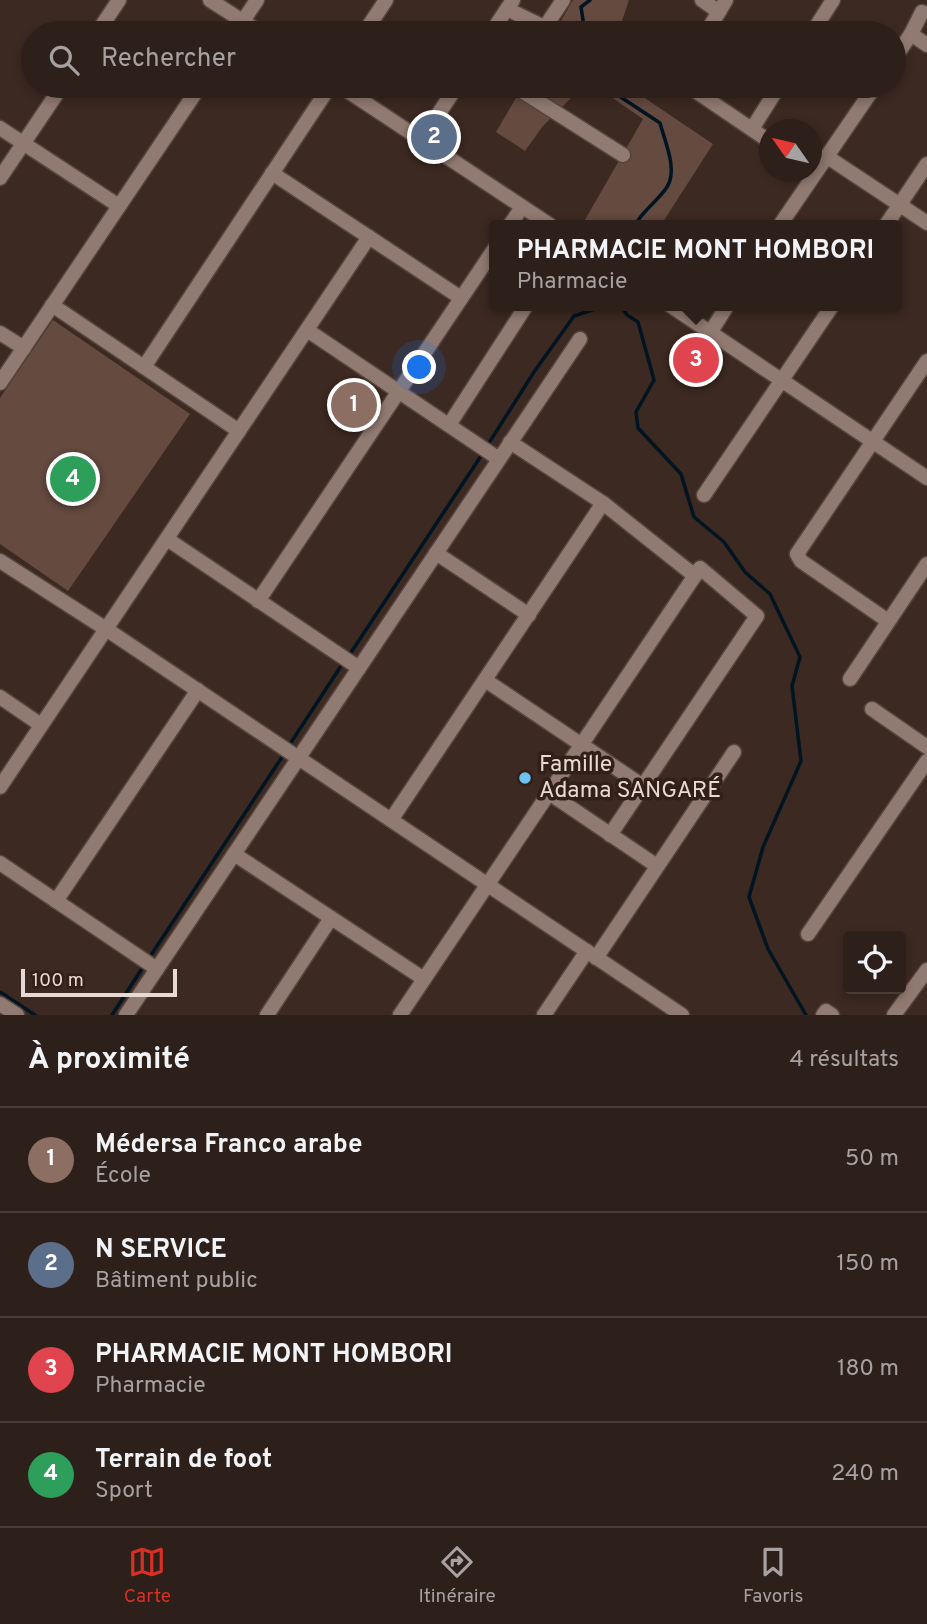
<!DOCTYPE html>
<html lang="fr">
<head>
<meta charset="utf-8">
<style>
  body { margin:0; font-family:Overpass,sans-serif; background:#392c26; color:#f1f3f6 }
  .controls { position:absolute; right:21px; bottom:21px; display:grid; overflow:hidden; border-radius:7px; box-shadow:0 4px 10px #0003 }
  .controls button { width:63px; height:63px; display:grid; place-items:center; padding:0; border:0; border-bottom:2px solid #483d38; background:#2d1f19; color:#f1f3f6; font:35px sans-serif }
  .compass { position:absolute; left:759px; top:119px; width:63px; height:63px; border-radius:50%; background:#2d1f19; box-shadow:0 4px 10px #0003; rotate:304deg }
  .scale { position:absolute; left:21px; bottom:18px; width:156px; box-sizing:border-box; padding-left:7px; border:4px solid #e7dad5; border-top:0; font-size:19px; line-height:24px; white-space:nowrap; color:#e7dad5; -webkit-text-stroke:5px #321f18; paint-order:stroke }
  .you { position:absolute; left:420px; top:368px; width:24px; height:24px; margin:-18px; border:5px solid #fff; border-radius:50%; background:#1a73e8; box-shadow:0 0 0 10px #1a73e833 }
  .badge { display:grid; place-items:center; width:46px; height:46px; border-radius:50%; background:#d93025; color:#fff; font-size:23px; font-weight:700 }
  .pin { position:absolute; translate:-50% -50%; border:4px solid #fff; box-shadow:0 2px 7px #0006 }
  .popup { position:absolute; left:489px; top:220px; width:413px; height:91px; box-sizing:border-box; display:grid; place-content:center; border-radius:7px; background:#2d1f19; filter:drop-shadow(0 2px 5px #0005); font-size:23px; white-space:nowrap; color:#a7a2a2 }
  .popup b { font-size:26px; color:#f1f3f6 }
  .popup::after { content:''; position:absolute; left:50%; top:100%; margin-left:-14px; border:14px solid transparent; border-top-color:#2d1f19 }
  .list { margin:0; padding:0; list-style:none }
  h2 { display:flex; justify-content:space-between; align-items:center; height:91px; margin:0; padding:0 28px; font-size:30px }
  h2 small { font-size:23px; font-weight:400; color:#a7a2a2 }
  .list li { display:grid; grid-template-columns:46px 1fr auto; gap:21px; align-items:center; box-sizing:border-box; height:105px; padding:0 28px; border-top:2px solid #483d38 }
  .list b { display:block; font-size:26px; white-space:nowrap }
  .list p { margin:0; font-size:23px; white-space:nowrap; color:#a7a2a2 }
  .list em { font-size:23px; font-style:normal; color:#a7a2a2 }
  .icon { flex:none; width:38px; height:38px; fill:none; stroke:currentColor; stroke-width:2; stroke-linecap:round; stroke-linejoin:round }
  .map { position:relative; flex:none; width:927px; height:1015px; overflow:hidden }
  .search { position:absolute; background:#2d1f19; box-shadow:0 4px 10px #0003; left:21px; right:21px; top:21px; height:77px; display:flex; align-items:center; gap:18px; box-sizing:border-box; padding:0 24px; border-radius:38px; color:#a7a2a2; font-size:26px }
  .sheet { height:511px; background:#2d1f19 }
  nav { display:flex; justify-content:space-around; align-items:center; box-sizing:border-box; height:98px; border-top:2px solid #483d38; background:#2d1f19; font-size:19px; color:#a7a2a2 }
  nav a { display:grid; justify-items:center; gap:4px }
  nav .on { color:#d93025 }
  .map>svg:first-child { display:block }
  .green { fill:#644a3f }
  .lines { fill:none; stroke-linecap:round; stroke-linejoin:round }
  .stream { stroke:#001421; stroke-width:3.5 }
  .minor-casing { stroke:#55453f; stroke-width:17 }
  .minor { stroke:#917a71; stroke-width:14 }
  .poi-dot { fill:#6cc3f2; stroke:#321f18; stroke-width:2.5 }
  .labels { text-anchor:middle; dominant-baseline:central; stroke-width:7; stroke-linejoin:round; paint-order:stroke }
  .poi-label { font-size:23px; fill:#e7dad5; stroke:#321f18; text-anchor:start }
</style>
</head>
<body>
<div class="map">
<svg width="927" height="1015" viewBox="0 0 927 1015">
  <rect width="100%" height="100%" fill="#3c2921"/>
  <g class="green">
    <polygon points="573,0 629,0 618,33 554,33"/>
    <polygon points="523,86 583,86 543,126 525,151 496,132"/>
    <polygon points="595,86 627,86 713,144 661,225 582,225 643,119"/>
    <polygon points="53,320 190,414 68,591 0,544 0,398"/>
  </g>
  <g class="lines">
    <g class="stream">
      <polyline points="585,33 581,7 590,0"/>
      <path d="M604,86L660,123C665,142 678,170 667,187C658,201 643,210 635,225"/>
      <polyline points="621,306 627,315 638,322 654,380 636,412 638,428 681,474 694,517 724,542 745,572 770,594 800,657 792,686 801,761 763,847 749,897 768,949 806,1015"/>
      <polyline points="487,446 534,372 574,316 604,306"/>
      <polyline points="348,657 483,453"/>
      <polyline points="288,747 343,663"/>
      <polyline points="149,958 284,754"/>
      <polyline points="0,992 35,1015"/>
      <polyline points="112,1015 145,964"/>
    </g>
    <defs>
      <g id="minor">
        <polyline points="210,0 261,33"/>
        <polyline points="702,0 719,12"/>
        <polyline points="507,9 542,26 547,24 563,0"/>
        <polyline points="922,12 911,34 927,45"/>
        <polyline points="97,33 119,0"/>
        <polyline points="235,33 257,0"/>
        <polyline points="364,33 386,0"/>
        <polyline points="491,33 513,0"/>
        <polyline points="706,33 726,0"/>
        <polyline points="812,33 833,0"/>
        <polyline points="894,59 911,34"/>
        <polyline points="340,86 550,225"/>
        <polyline points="514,86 623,155"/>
        <polyline points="688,86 769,141"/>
        <polyline points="0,128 119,206"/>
        <polyline points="752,129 779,86"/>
        <polyline points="421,140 457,86"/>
        <polyline points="826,156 927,223"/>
        <polyline points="272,173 461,298"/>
        <polyline points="0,178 62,86"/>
        <polyline points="510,225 522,207"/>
        <polyline points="780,225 875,86"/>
        <polyline points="886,225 927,164"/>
        <polyline points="52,305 239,431"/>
        <polyline points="671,306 927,478"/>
        <polyline points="307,330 499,459"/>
        <polyline points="0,333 24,348"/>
        <polyline points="710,333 727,306"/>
        <polyline points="144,367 330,86"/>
        <polyline points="0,383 200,86"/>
        <polyline points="449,425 526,306"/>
        <polyline points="510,442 603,503 695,576"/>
        <polyline points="704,495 832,306"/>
        <polyline points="167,539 359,668"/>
        <polyline points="436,553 529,615"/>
        <polyline points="0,561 106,629 682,1015"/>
        <polyline points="258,601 495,248"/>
        <polyline points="888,621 801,561 797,554 927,361"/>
        <polyline points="850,679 927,564"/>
        <polyline points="485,680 643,786"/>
        <polyline points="0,697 41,725"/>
        <polyline points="872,709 927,747"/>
        <polyline points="0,787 369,237"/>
        <polyline points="549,793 657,866"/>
        <polyline points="391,820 603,503"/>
        <polyline points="234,854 424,979"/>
        <polyline points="0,863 157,969"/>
        <polyline points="56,901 198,690"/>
        <polyline points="808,934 927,761"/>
        <polyline points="596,958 734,752"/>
        <polyline points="0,1004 17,1015"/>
        <polyline points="126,1015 580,339"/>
        <polyline points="267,1015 331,918"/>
        <polyline points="400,1015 700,568 757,616 610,835"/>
        <polyline points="544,1015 587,951"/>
        <polyline points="823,1015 826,1011 832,1015"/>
        <polyline points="894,1015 927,970"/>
      </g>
    </defs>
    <use href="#minor" class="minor-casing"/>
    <use href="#minor" class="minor"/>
  </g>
  <circle class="poi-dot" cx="525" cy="778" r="7"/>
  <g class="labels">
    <g class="poi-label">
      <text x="539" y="765">Famille<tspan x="539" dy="26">Adama SANGARÉ</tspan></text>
    </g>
  </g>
</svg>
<div class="controls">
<button><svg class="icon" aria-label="locate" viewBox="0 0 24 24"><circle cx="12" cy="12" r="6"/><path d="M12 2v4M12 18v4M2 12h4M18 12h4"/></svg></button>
</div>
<svg class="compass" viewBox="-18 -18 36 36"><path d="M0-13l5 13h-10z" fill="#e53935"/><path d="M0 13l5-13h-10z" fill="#a7a2a2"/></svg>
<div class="scale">100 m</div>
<div class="you"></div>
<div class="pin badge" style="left:354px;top:405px;background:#8d6e63">1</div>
<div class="pin badge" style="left:434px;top:137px;background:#5c6f8a">2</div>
<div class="pin badge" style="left:696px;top:360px;background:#e0444e">3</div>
<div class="popup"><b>PHARMACIE MONT HOMBORI</b>Pharmacie</div>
<div class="pin badge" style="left:73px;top:479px;background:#2e9e5b">4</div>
<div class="search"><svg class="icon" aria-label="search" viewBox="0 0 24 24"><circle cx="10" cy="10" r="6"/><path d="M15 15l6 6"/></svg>Rechercher</div>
</div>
<section class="sheet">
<h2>À proximité<small>4 résultats</small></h2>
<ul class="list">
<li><span class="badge" style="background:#8d6e63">1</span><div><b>Médersa Franco arabe</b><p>École</p></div><em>50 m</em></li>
<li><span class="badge" style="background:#5c6f8a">2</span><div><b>N SERVICE</b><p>Bâtiment public</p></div><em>150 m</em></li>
<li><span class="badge" style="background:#e0444e">3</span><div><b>PHARMACIE MONT HOMBORI</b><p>Pharmacie</p></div><em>180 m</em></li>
<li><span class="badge" style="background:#2e9e5b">4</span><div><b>Terrain de foot</b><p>Sport</p></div><em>240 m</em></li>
</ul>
</section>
<nav>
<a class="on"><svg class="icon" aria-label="map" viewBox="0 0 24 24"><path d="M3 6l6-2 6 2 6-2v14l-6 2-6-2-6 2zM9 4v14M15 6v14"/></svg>Carte</a>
<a><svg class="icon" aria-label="directions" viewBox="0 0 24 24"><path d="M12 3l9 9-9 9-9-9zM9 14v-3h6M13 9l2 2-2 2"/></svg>Itinéraire</a>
<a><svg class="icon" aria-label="saved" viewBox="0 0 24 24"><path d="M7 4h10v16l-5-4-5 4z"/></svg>Favoris</a>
</nav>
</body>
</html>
